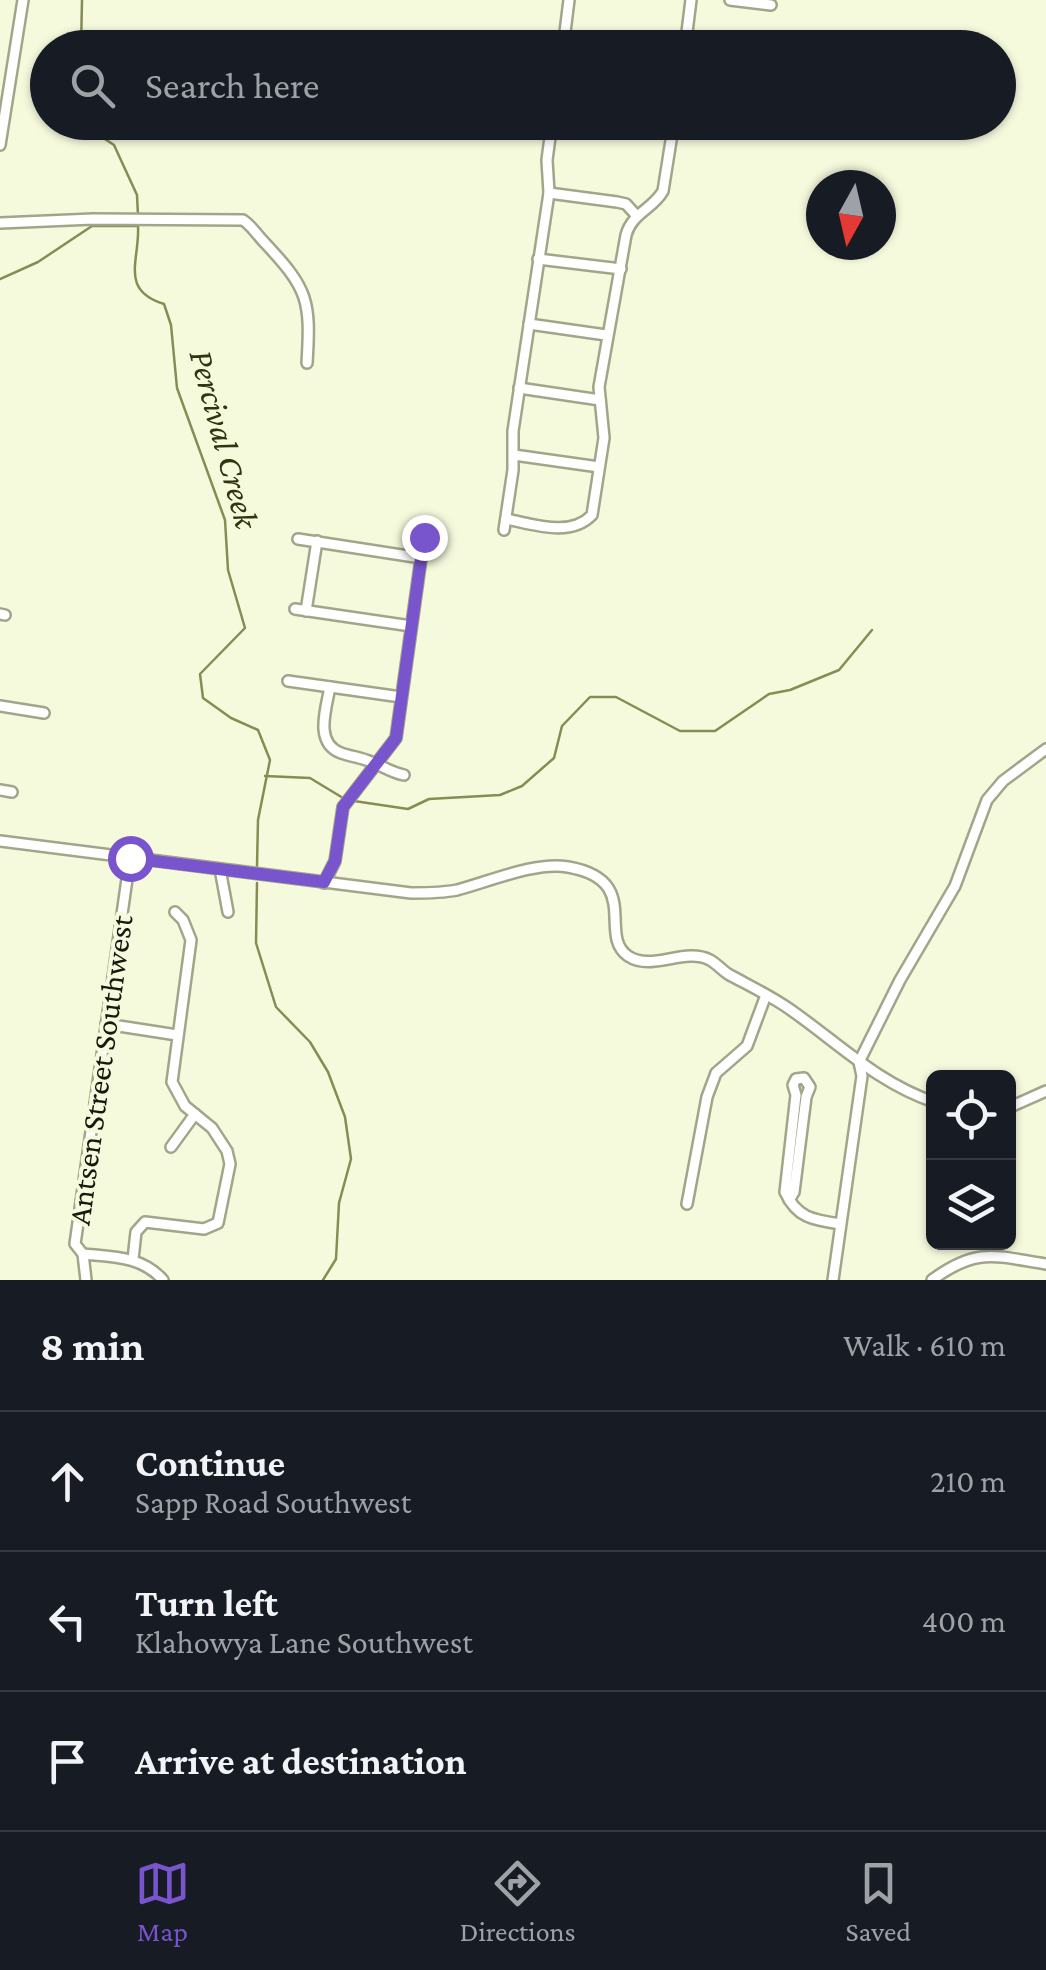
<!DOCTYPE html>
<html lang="en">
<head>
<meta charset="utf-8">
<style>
  body { margin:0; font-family:"Crimson Pro",serif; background:#242831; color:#f1f3f6 }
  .controls { position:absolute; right:30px; bottom:30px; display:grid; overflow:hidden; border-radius:15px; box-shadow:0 2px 8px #0004 }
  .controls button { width:90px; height:90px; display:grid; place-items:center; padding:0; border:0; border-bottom:2px solid #363941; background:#171b24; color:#f1f3f6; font:50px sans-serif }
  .compass { position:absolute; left:806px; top:170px; width:90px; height:90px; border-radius:50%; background:#171b24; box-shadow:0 2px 8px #0004; rotate:188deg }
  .stop { position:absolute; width:30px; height:30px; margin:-22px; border:8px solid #7854cd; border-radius:50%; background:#fff }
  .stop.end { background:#7854cd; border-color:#fff; box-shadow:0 2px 10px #0008 }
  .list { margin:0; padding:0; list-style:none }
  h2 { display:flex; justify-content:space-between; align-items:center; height:130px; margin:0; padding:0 40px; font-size:42px }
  h2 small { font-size:32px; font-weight:400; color:#9ea1a6 }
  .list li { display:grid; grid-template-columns:65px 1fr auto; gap:30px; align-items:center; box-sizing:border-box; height:140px; padding:0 40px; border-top:2px solid #363941 }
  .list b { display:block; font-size:38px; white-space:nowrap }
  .list p { margin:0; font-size:32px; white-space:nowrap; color:#9ea1a6 }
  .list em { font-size:32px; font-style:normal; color:#9ea1a6 }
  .icon { flex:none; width:55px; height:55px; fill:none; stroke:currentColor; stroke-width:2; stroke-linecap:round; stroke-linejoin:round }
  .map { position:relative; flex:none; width:1046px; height:1280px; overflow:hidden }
  .search { position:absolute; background:#171b24; box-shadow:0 2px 8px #0004; left:30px; right:30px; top:30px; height:110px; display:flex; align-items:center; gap:25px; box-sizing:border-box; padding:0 35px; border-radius:55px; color:#9ea1a6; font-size:38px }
  .sheet { height:550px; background:#171b24 }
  nav { display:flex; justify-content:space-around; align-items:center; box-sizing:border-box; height:140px; border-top:2px solid #363941; background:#171b24; font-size:28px; color:#9ea1a6 }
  nav a { display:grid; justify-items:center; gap:5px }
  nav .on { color:#7854cd }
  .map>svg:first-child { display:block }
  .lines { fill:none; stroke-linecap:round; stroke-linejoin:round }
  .stream { stroke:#868c52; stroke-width:2.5 }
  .minor-casing { stroke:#a2a58a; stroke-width:14 }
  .minor { stroke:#fff; stroke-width:9 }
  .route { stroke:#7854cd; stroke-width:12 }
  .labels { text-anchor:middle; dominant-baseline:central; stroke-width:8; stroke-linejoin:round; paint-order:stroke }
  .street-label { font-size:32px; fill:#17190e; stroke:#f6fadd }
  .water-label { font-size:35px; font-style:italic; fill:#313411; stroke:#f6fadd }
</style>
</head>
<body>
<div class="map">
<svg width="1046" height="1280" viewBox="0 0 1046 1280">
  <rect width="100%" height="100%" fill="#f6fadd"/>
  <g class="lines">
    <g class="stream">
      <polyline points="81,48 82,0"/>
      <polyline points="79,122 114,145 137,195 138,216"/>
      <path d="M0,279L38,262L92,226H138C140,260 119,290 164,304L171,325L177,388L225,520L228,570L245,628L200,674L203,698L231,718L258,730L270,760L258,820L257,866"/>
      <polyline points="265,776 310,778 343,798"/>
      <polyline points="354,801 408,809 429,799 500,795 522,786 554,758 562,726 590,697 616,697 680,731 715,731 769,694 790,690 839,670 872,630"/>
      <polyline points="257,883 256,943 276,1007 310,1042 328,1072 345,1117 351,1159 339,1203 336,1259 323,1280"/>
    </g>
    <defs>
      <g id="minor">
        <polyline points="730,0 771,5"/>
        <polyline points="563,48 569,0"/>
        <polyline points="685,48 691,0"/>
        <polyline points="0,145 23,0"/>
        <polyline points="549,193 617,202 626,204 636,215"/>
        <path d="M0,223L93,219L243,220C252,226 257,235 265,243C308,289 311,300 307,363"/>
        <polyline points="538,259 621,269"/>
        <polyline points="529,324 606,335"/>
        <polyline points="519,388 600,400"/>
        <polyline points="514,455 599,467"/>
        <path d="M506,519C533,524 570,538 592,515L604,438L599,387L626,235C632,213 653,209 663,191L674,122"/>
        <polyline points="504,530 513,470 513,431 549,193 547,160 552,122"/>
        <polyline points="298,539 421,558"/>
        <polyline points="295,609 411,626"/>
        <polyline points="306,611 317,541"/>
        <polyline points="0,614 5,615"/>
        <polyline points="288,681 401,697"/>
        <path d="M330,687C326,709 314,743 341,753C349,756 358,757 366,760C380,764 389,772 404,775"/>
        <polyline points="0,706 44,713"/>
        <polyline points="0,790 12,792"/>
        <path d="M0,841L411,893C426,893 442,893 457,890C488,882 536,861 568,867C643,880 597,935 628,956C652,972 684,947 710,960C717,964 722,970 728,974C748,985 769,995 788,1008C836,1041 877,1083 934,1102"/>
        <polyline points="220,869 228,912"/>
        <polyline points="324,883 335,861 343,807 396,738 424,537"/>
        <polyline points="106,1024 177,1035"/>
        <polyline points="1008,1108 1046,1091"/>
        <polyline points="171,1147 195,1114"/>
        <path d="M789,1200L794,1192L806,1097L810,1087L804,1078L796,1079L793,1085L796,1095L785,1192C797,1218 813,1220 840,1224"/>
        <polyline points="687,1204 707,1097 716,1073 747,1046 766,995"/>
        <path d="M83,1254C113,1257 142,1256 163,1280"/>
        <polyline points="133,1259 136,1232 145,1222 204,1229 218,1223 230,1164 227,1151 212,1128 185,1106 172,1082 191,940 183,920 175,912"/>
        <polyline points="86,1280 83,1254 75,1244 130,858"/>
        <polyline points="833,1280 862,1076 859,1062 900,980 955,886 987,800 1003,781 1046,749"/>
        <path d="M932,1280C977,1247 994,1256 1046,1264"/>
      </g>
    </defs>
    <use href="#minor" class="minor-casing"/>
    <use href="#minor" class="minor"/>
  </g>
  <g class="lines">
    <polyline class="route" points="130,858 324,882 335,861 343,807 396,738 424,537"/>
  </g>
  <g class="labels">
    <g class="street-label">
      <text transform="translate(100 1070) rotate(-82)">Antsen Street Southwest</text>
    </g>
    <g class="water-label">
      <text transform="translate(224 439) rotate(75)">Percival Creek</text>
    </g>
  </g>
</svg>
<div class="controls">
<button><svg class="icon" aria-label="locate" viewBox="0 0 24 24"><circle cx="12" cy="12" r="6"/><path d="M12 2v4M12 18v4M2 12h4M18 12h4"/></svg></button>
<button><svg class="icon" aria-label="layers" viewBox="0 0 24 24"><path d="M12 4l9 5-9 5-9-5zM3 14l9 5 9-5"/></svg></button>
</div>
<svg class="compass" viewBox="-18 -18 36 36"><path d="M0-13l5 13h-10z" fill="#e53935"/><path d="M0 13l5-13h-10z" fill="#9ea1a6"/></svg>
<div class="stop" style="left:130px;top:858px"></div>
<div class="stop end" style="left:424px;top:537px"></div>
<div class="search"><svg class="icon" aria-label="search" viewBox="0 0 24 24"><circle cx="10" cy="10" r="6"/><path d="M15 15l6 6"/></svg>Search here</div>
</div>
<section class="sheet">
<h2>8 min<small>Walk · 610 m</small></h2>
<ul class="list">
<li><svg class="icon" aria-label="ahead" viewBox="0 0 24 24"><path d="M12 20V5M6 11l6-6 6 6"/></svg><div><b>Continue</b><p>Sapp Road Southwest</p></div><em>210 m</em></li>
<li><svg class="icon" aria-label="left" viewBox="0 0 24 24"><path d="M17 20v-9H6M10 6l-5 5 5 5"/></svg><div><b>Turn left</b><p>Klahowya Lane Southwest</p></div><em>400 m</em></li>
<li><svg class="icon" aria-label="arrive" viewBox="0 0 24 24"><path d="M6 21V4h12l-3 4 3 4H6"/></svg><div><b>Arrive at destination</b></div></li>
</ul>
</section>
<nav>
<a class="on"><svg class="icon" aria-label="map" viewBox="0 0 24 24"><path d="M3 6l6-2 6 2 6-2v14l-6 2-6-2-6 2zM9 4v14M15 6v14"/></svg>Map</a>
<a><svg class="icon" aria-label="directions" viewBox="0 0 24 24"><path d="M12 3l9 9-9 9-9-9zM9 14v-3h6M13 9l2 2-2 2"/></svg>Directions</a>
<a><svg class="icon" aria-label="saved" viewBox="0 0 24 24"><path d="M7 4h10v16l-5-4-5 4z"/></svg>Saved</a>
</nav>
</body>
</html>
